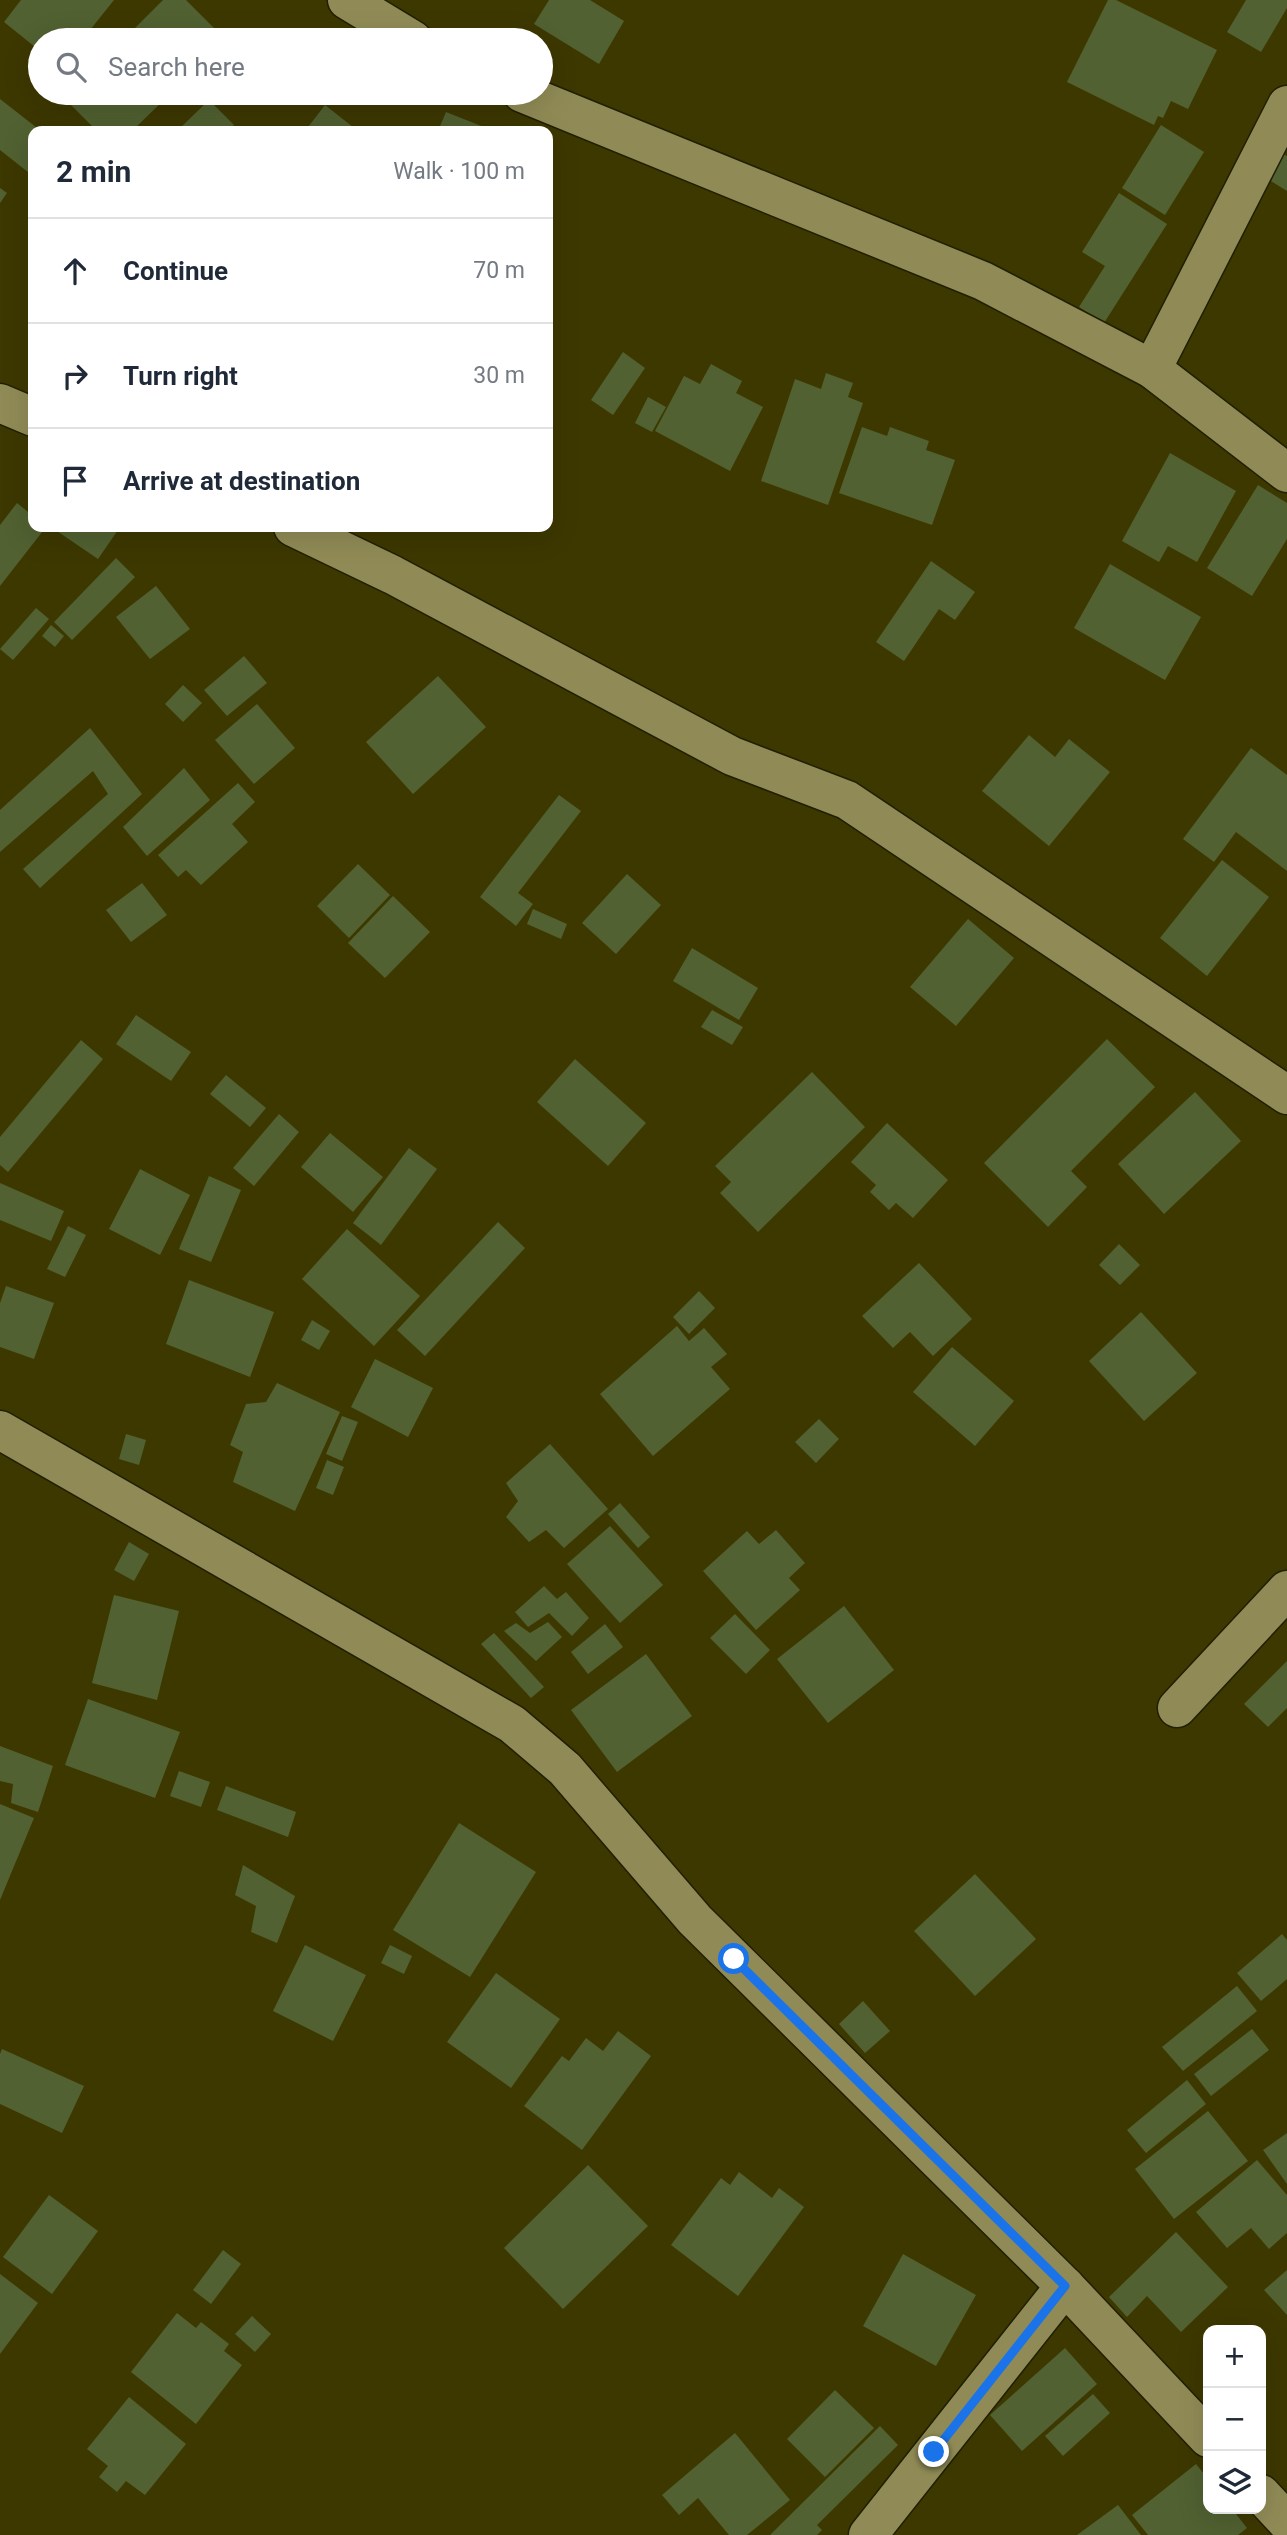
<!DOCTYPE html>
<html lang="en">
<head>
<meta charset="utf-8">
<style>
  body { margin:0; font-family:Roboto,sans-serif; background:#f2f2f3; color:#1f2937 }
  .controls { position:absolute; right:21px; bottom:21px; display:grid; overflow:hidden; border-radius:14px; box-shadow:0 7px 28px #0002 }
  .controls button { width:63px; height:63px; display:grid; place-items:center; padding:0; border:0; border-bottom:2px solid #e0e1e3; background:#fff; color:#1f2937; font:35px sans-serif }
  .stop { position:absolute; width:21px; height:21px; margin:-16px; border:5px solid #1a73e8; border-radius:50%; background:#fff }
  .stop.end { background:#1a73e8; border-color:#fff; box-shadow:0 2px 7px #0008 }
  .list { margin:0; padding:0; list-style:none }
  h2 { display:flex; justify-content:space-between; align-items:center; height:91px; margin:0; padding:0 28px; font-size:30px }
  h2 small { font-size:23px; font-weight:400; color:#747a83 }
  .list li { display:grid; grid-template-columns:46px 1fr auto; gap:21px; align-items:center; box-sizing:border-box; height:105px; padding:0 28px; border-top:2px solid #e0e1e3 }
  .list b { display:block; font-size:26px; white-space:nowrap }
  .list em { font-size:23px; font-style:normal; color:#747a83 }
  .icon { flex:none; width:38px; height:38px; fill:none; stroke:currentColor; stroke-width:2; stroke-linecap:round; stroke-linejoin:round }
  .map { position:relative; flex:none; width:1287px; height:2535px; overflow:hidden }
  .search { position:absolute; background:#fff; box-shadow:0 7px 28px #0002; left:28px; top:28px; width:525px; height:77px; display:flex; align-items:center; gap:18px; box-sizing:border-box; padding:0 24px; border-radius:38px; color:#747a83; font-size:26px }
  .panel { position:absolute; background:#fff; box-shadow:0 7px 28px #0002; left:28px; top:126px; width:525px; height:406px; border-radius:14px }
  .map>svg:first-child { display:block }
  .building { fill:#516131 }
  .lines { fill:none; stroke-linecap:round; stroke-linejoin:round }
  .street-casing { stroke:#211f04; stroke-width:41 }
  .street { stroke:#908b56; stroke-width:38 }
  .route { stroke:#1a73e8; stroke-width:9 }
</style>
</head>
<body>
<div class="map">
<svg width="1287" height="2535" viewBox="0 0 1287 2535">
  <rect width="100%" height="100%" fill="#3d3800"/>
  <g class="building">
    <polygon points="21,0 114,0 82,40 40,40 40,51 4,22"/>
    <polygon points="163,0 186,0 225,39 123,40"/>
    <polygon points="549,0 590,0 624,21 599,64 534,24"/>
    <polygon points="1108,0 1116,0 1217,50 1188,109 1171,101 1163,118 1158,116 1154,125 1067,82"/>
    <polygon points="1246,0 1287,0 1287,8 1261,52 1227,32"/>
    <polygon points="70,93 171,93 132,131 97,131 64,98"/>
    <polygon points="338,93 358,93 343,102"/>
    <polygon points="0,99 41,131 33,131 33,176 0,150"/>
    <polygon points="209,100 234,125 227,131 177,131"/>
    <polygon points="325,105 358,131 305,131"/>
    <polygon points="446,112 494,131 438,131"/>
    <polygon points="1161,125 1204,152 1165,215 1122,188"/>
    <polygon points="1281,153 1287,156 1287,191 1266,178"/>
    <polygon points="0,188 7,193 0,203"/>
    <polygon points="1119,193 1167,224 1104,323 1079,307 1105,266 1082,252"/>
    <polygon points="623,352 645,368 613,415 591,400"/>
    <polygon points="711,364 742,381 736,393 763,407 730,471 655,431 684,376 700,384"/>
    <polygon points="826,373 853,383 848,397 863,403 828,505 761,481 795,379 821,389"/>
    <polygon points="648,397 666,407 652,432 635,423"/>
    <polygon points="862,427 887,436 890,427 929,441 926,450 955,460 932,525 839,493"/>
    <polygon points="1170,453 1236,491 1197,562 1168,546 1159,562 1122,541"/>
    <polygon points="1258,485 1287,503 1287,539 1252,596 1207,568"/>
    <polygon points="17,503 33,516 33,527 46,527 0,586 0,525"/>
    <polygon points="51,527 120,527 98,559"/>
    <polygon points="116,558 135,577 72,640 54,622"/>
    <polygon points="931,561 975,592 955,620 939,609 904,661 876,642"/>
    <polygon points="1110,564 1201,617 1165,680 1074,628"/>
    <polygon points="156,586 190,629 150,659 116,617"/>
    <polygon points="36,608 49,619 13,660 0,649"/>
    <polygon points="51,625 64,636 55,647 42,636"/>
    <polygon points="244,656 267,683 227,716 204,690"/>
    <polygon points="438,676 486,727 413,794 366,742"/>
    <polygon points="183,685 202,703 183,722 165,704"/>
    <polygon points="257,704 295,748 254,784 215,740"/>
    <polygon points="90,728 142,794 40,888 23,869 108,794 93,771 0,852 0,810"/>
    <polygon points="1029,735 1055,757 1069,739 1110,772 1049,846 982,791"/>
    <polygon points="1251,748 1287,775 1287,871 1236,832 1214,862 1183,839"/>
    <polygon points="184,768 210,800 147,856 123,827"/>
    <polygon points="238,783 255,802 232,824 248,842 201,885 186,870 178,877 158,855"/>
    <polygon points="559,795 581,811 518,893 533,904 516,926 480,897"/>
    <polygon points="1222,860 1269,897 1207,976 1160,938"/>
    <polygon points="358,864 390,895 349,938 317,906"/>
    <polygon points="627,874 661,905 616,954 582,923"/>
    <polygon points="142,883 167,915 131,942 106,910"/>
    <polygon points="393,896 430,932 385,978 348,943"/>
    <polygon points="533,909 567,924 561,939 527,924"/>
    <polygon points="968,919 1014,958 956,1026 910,987"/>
    <polygon points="692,948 758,988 739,1020 673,981"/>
    <polygon points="712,1010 743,1027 732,1045 701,1027"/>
    <polygon points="136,1015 191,1052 171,1081 116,1044"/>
    <polygon points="1107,1039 1155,1087 1071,1171 1087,1187 1048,1227 984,1163"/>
    <polygon points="81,1040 103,1059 8,1172 0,1165 0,1137"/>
    <polygon points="575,1059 646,1123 608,1166 537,1102"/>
    <polygon points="812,1072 865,1127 758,1232 720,1193 731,1182 715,1166"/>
    <polygon points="226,1075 266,1108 250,1127 210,1094"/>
    <polygon points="1195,1092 1241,1141 1164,1214 1118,1164"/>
    <polygon points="279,1114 299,1132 254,1186 233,1168"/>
    <polygon points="887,1123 948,1180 913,1218 896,1203 889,1210 870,1192 876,1185 851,1162"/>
    <polygon points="330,1133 383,1177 353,1212 301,1167"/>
    <polygon points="409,1148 437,1169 381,1245 353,1223"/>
    <polygon points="140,1169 190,1195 160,1255 109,1229"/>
    <polygon points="209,1176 241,1190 211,1262 179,1249"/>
    <polygon points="0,1183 64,1211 51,1241 0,1220"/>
    <polygon points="498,1222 525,1248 425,1356 397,1330"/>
    <polygon points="68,1226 86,1235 65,1277 47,1269"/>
    <polygon points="347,1229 420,1296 374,1346 302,1279"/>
    <polygon points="1119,1244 1140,1265 1120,1285 1099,1265"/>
    <polygon points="919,1263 972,1319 933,1356 910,1332 893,1348 862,1316"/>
    <polygon points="189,1280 274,1312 250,1377 166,1344"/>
    <polygon points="6,1286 54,1303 34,1359 0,1347 0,1303"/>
    <polygon points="699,1291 715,1308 689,1334 673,1317"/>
    <polygon points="1141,1312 1197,1373 1144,1421 1089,1361"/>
    <polygon points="312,1320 330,1331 319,1350 301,1340"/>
    <polygon points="677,1326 689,1341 704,1328 727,1354 711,1367 730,1389 653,1456 600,1394"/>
    <polygon points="952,1347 1014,1401 975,1446 913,1392"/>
    <polygon points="375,1359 433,1388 408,1437 351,1407"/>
    <polygon points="277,1383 340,1412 295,1511 233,1482 243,1452 230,1445 246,1404 266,1402"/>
    <polygon points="342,1416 358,1422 342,1461 326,1454"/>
    <polygon points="819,1419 839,1439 816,1463 795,1442"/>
    <polygon points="126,1434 146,1440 139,1465 119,1459"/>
    <polygon points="550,1444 608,1509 564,1548 546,1530 529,1542 506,1517 518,1501 506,1483"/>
    <polygon points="327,1460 344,1467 333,1495 316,1488"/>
    <polygon points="620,1503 650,1537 638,1548 608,1514"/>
    <polygon points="610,1526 663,1585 620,1623 567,1564"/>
    <polygon points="776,1530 805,1563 789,1578 800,1590 756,1630 703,1571 747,1531 759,1544"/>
    <polygon points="129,1542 149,1554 134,1581 114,1570"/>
    <polygon points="544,1586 557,1599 566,1592 589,1618 572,1636 549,1613 528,1627 515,1612"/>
    <polygon points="114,1595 179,1611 157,1700 92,1683"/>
    <polygon points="844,1606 894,1670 828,1723 777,1659"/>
    <polygon points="735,1614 770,1650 746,1674 710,1638"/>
    <polygon points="548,1622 562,1637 536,1661 504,1631 516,1623 530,1633"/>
    <polygon points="605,1624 623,1647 588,1674 571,1652"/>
    <polygon points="494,1633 544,1687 531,1698 481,1644"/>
    <polygon points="646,1654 692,1716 617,1772 571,1710"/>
    <polygon points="1287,1661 1287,1708 1268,1727 1244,1704"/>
    <polygon points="88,1699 180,1732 155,1798 65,1765"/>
    <polygon points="0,1746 53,1766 38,1812 11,1803 13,1784 0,1781"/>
    <polygon points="179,1771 210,1782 201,1807 170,1796"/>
    <polygon points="226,1786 296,1812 288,1837 217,1810"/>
    <polygon points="0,1804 34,1818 0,1900"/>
    <polygon points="459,1823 536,1872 470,1977 393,1930"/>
    <polygon points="243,1865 295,1896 277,1943 251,1932 256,1906 235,1895"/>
    <polygon points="975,1874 1036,1939 975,1996 914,1931"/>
    <polygon points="1282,1934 1287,1940 1287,1979 1261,2001 1237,1973"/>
    <polygon points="305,1945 366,1975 333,2041 273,2011"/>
    <polygon points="390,1945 412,1956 404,1974 381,1963"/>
    <polygon points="496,1973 560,2019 511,2088 447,2042"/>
    <polygon points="1237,1986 1257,2011 1183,2071 1162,2047"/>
    <polygon points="863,2001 890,2031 865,2053 839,2024"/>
    <polygon points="1252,2029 1269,2050 1211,2096 1194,2074"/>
    <polygon points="618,2031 651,2056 582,2150 524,2106 562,2056 569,2061 586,2038 603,2051"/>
    <polygon points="2,2049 84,2086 62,2133 0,2104 0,2054"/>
    <polygon points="1187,2080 1206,2104 1146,2153 1127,2130"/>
    <polygon points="1208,2111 1248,2161 1174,2219 1135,2169"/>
    <polygon points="1287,2133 1287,2184 1263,2150"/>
    <polygon points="1257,2160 1287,2195 1287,2233 1269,2249 1251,2228 1227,2248 1196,2212"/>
    <polygon points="588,2165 648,2226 563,2309 504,2248"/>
    <polygon points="739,2172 772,2198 779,2188 804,2207 738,2296 671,2245 721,2178 730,2185"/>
    <polygon points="49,2195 98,2231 52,2294 3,2257"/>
    <polygon points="1176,2232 1228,2287 1181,2332 1147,2296 1127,2317 1109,2297"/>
    <polygon points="223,2250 241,2264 211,2304 193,2290"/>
    <polygon points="903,2254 976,2295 936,2366 863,2326"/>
    <polygon points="1287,2270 1287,2315 1264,2290"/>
    <polygon points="0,2274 38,2303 0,2354"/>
    <polygon points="177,2313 196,2328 201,2322 229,2344 224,2351 242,2365 196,2424 131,2372"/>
    <polygon points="252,2316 271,2334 255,2352 235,2334"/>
    <polygon points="1065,2348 1097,2384 1022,2451 990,2415"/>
    <polygon points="835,2390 874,2428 825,2477 787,2439"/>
    <polygon points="1093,2394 1110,2413 1063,2456 1045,2436"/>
    <polygon points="129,2397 186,2444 145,2495 126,2481 117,2492 99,2477 108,2466 87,2449"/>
    <polygon points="880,2426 898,2445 817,2525 822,2530 817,2535 770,2535"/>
    <polygon points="735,2433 790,2500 747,2535 729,2535 698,2498 679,2515 662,2495"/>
    <polygon points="1196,2464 1208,2479 1208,2509 1232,2509 1247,2528 1238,2535 1148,2535 1132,2515"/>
    <polygon points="1118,2505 1141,2535 1077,2535"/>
  </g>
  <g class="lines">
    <defs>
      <g id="street">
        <polyline points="347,0 413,40"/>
        <polyline points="522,93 983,281 1152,369 1287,473"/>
        <polyline points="1152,369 1287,105"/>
        <polyline points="0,403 33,417"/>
        <polyline points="293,527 393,575 732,756 847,800 1287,1095"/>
        <polyline points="0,1430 512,1724 565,1769 695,1920 1065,2286 1208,2438"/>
        <polyline points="1177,1708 1287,1590"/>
        <polyline points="1261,2494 1287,2522"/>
        <polyline points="868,2535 1065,2286"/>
      </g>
    </defs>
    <use href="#street" class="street-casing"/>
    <use href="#street" class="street"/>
  </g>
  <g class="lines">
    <polyline class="route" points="734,1959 1065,2286 934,2452"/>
  </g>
</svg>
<div class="controls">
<button>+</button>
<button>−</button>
<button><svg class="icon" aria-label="layers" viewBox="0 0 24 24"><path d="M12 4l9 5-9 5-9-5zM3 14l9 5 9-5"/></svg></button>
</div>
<div class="stop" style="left:734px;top:1959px"></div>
<div class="stop end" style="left:934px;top:2452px"></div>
<div class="search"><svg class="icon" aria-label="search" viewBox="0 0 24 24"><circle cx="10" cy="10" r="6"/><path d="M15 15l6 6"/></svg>Search here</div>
<section class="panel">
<h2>2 min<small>Walk · 100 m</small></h2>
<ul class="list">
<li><svg class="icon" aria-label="ahead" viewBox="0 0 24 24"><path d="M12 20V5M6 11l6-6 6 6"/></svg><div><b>Continue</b></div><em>70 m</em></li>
<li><svg class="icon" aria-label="right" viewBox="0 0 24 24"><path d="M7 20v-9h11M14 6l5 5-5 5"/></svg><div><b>Turn right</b></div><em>30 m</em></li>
<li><svg class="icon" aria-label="arrive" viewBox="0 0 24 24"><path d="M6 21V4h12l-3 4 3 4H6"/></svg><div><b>Arrive at destination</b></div></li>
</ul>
</section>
</div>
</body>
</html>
